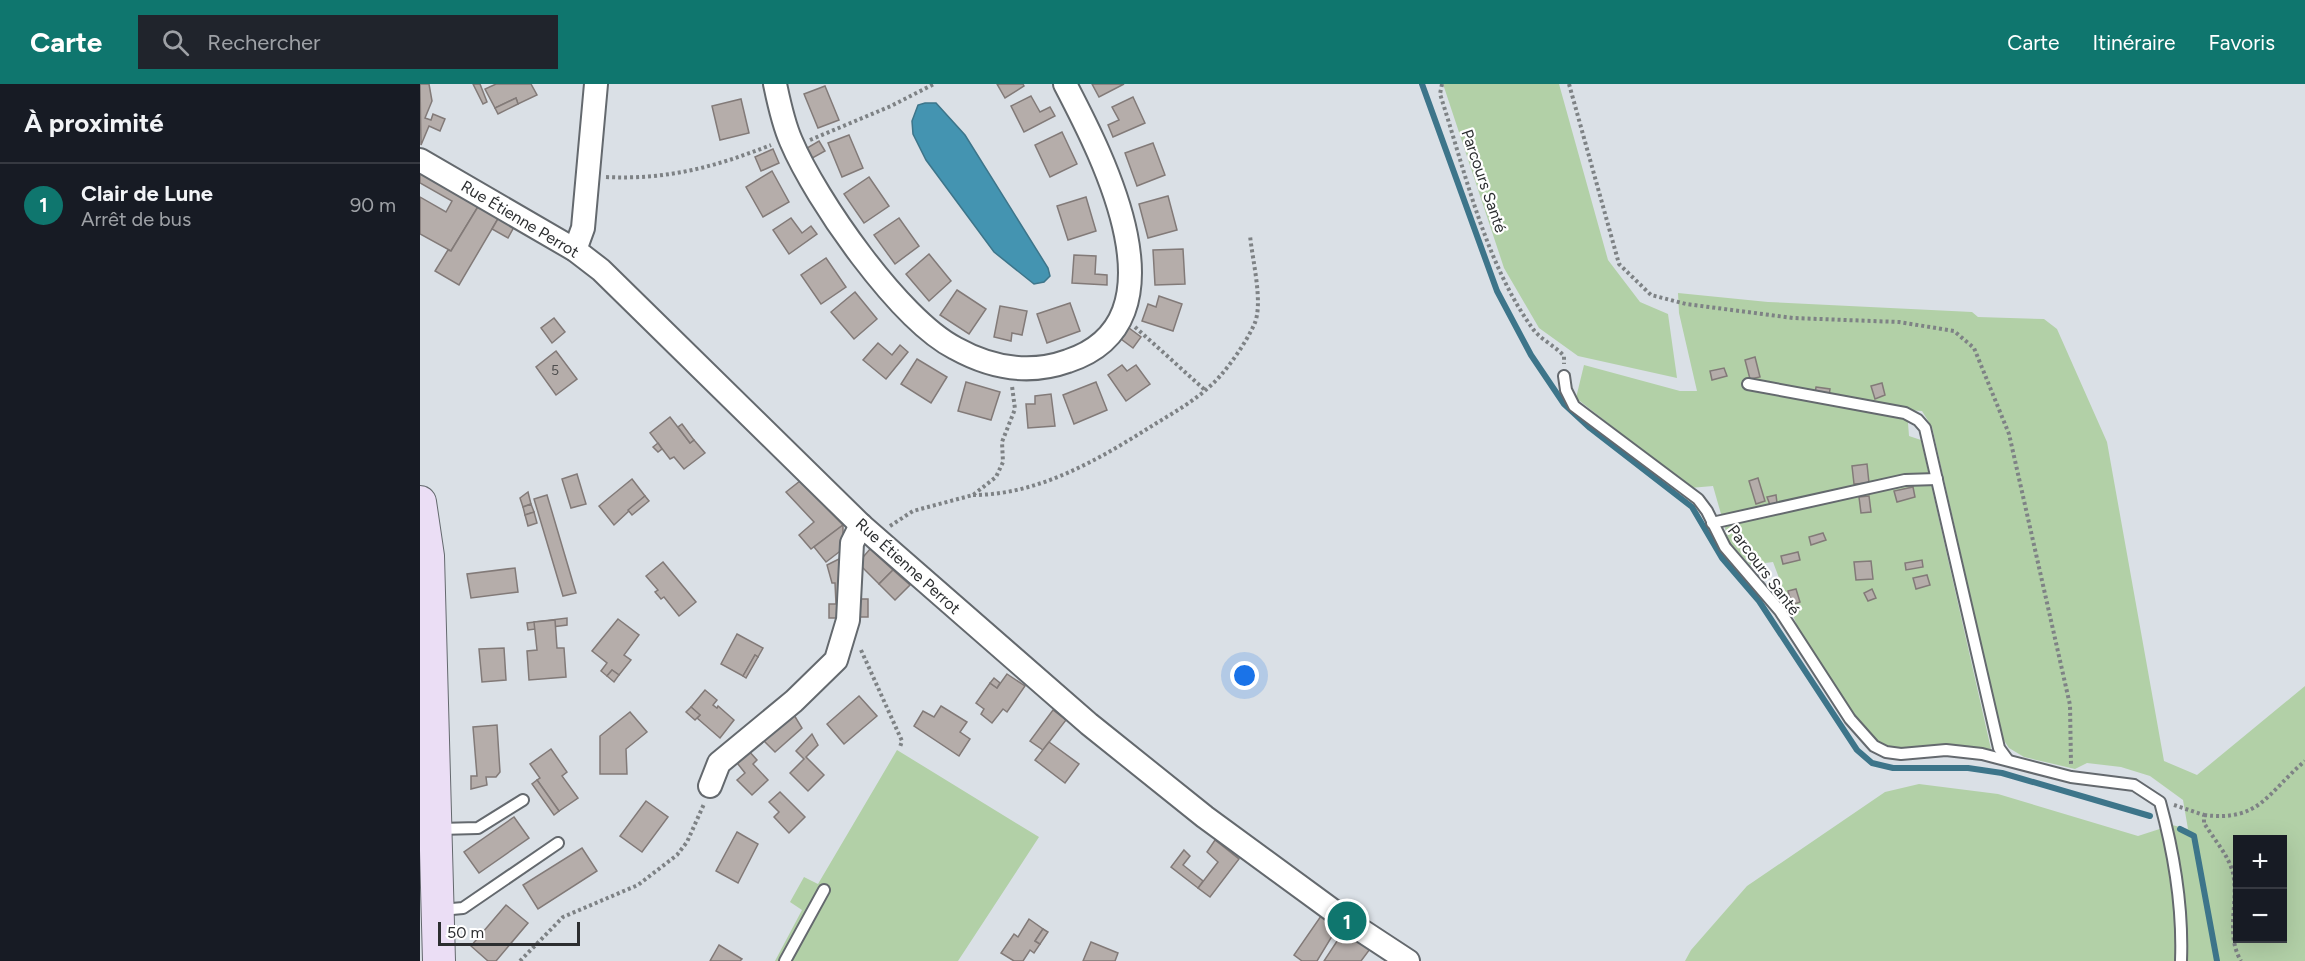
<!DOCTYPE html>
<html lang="fr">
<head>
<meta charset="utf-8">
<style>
  body { margin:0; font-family:Figtree,sans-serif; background:#20242c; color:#f1f3f6 }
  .controls { position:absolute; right:18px; bottom:18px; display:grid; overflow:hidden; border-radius:0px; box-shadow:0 6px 24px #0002 }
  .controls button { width:54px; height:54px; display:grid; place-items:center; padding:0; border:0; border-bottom:2px solid #363941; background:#171b24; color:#f1f3f6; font:30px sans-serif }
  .scale { position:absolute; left:18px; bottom:15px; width:142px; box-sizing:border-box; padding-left:6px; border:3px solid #2c2e30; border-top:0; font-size:16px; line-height:21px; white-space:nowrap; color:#2c2e30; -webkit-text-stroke:4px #fff; paint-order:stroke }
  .you { position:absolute; left:825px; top:592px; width:21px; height:21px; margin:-15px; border:4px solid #fff; border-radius:50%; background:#1a73e8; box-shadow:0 0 0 9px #1a73e833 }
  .badge { display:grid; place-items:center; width:39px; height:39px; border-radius:50%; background:#0f766e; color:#fff; font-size:20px; font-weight:700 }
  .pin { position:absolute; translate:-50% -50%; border:3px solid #fff; box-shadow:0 2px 6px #0006 }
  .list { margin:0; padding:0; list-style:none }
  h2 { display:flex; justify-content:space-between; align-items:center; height:78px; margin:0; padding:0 24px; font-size:26px }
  h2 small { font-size:20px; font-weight:400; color:#9ea1a6 }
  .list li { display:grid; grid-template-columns:39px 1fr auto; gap:18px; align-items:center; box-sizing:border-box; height:84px; padding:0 24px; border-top:2px solid #363941 }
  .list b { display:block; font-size:22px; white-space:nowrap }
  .list p { margin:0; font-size:20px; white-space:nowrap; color:#9ea1a6 }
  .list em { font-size:20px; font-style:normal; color:#9ea1a6 }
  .icon { flex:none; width:33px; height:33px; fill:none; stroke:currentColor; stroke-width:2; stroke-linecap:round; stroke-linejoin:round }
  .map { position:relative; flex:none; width:1885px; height:877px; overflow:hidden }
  header { display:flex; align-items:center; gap:36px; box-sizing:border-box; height:84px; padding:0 30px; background:#0f766e; color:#fff }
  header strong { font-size:28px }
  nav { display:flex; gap:33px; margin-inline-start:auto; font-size:21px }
  .search { width:420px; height:54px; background:#20242c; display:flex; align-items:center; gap:15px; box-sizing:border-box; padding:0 21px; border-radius:0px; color:#9ea1a6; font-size:22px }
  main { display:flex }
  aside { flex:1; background:#171b24 }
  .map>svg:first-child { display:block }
  .green { fill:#b2d0a7; fill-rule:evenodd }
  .water { fill:#4494b1; stroke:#3d758a; stroke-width:1.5 }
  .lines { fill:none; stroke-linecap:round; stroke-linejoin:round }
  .stream { stroke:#3d758a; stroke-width:6 }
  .building { fill:#b5adaa; stroke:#827a78; stroke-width:1.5 }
  .lane-casing { stroke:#64696e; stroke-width:14 }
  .street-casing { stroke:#64696e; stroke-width:26 }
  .secondary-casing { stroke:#64696e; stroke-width:34 }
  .path { stroke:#7e8285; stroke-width:4; stroke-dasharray:3 3; stroke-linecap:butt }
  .lane { stroke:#fff; stroke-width:10 }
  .street { stroke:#fff; stroke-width:22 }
  .secondary { stroke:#ebdef5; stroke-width:32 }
  .labels { text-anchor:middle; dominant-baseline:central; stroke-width:4.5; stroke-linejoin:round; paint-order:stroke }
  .number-label { font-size:14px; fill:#4e4e4e }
  .street-label { font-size:16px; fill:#2c2e30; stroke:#fff }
</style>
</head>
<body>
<header>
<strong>Carte</strong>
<div class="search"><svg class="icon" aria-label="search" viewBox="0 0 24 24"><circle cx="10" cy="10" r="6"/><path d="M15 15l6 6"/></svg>Rechercher</div>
<nav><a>Carte</a><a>Itinéraire</a><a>Favoris</a></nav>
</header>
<main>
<aside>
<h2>À proximité<small></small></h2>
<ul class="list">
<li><span class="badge">1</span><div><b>Clair de Lune</b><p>Arrêt de bus</p></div><em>90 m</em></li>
</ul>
</aside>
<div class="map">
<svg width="1885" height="877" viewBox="0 0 1885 877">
  <rect width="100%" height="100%" fill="#dae0e6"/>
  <g class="green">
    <polygon points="1023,0 1139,0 1188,176 1220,218 1248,230 1257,294 1158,272 1119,244 1084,184"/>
    <path d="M1258,209L1348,218L1552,228L1558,233L1624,235L1637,245L1687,358L1744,677L1777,691L1885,602V877H1265L1271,866L1327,802L1465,708L1499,700L1578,710L1718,752L1752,741L1768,745L1763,716L1730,692L1701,683L1667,679L1655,685L1604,673L1589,664L1583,655L1512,343L1502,327L1487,326L1489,352L1501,356L1571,665L1537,663L1479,666L1459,659L1446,650L1382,555L1353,478L1330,481L1309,458L1293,402L1270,404L1156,314L1164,281L1260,307H1277L1259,229ZM1818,756H1862V854H1818Z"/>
    <polygon points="477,666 619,753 538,877 355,877 382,826 370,818 384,793 398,800"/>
  </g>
  <polygon class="water" points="505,19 516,19 545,51 628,184 630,192 624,198 614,200 574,168 506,76 493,50 492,37 498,21"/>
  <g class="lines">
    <g class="stream">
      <polyline points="1002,0 1077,207 1111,271 1144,320 1170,344 1272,423 1302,474 1339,517 1437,666 1452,679 1473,684 1548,684 1582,689 1730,732"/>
      <polyline points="1760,745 1774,752 1797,877"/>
    </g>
  </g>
  <g class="building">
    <polygon points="0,0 9,0 12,17 5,34 11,36 13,30 25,35 20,47 9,42 1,61"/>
    <polygon points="53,0 60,0 67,18 63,20"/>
    <polygon points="76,0 111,0 117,11 98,20 96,14 75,24 65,5"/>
    <polygon points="577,0 603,0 604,2 585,14"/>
    <polygon points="672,0 704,0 679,13"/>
    <polygon points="405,2 419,36 398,44 384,10"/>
    <polygon points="611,12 620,28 630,23 635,32 604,48 591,22"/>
    <polygon points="713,13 725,39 693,53 688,41 699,36 692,23"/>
    <polygon points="96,14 98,20 78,30 75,24"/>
    <polygon points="321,15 329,49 300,56 292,22"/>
    <polygon points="642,48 657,80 630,93 615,61"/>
    <polygon points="429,51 443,84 422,93 408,59"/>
    <polygon points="399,57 405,67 387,77 382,67"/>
    <polygon points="733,59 745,91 717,102 705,69"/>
    <polygon points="353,65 359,79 341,87 335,73"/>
    <polygon points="352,87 369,118 343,133 326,103"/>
    <polygon points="0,88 59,121 31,167 0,150 0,113 26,128 32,117 0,99"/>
    <polygon points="449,93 469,122 444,139 424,110"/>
    <polygon points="748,112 757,146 728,154 719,120"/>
    <polygon points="666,113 676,147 648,156 637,122"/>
    <polygon points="59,121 79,133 39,201 15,187 28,166 31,167"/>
    <polygon points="79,133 95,141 88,154 72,145"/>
    <polygon points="371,134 382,149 391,142 397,150 369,170 353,146"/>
    <polygon points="479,134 499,162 475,180 454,151"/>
    <polygon points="763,165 765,200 735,201 733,166"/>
    <polygon points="509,170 531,197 509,217 486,190"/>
    <polygon points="654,171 676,172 675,190 687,191 687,201 652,199"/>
    <polygon points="406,174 426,203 401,220 381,191"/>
    <polygon points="537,206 566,225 549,250 520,231"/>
    <polygon points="435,208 457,235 434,255 411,228"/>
    <polygon points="739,212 762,220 753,247 722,237 728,220 736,223"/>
    <polygon points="650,219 660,247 627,259 617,230"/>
    <polygon points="580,222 607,227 602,251 592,249 591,257 574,253"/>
    <polygon points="134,234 145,248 132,259 121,244"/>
    <polygon points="705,241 721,253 713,264 697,252"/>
    <polygon points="458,259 472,271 480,261 488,268 466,295 443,276"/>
    <polygon points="136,267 157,295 136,311 116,283"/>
    <polygon points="1335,273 1340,293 1330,295 1325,276"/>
    <polygon points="497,275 527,293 511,319 481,300"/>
    <polygon points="702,281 707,287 716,281 730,300 706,317 688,291"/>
    <polygon points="1304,284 1307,292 1292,296 1290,287"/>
    <polygon points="546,298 580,308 571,336 538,327"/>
    <polygon points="676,298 687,326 654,340 643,311"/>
    <polygon points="1462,299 1465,311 1455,315 1451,302"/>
    <polygon points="1396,303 1410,305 1409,312 1395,310"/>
    <polygon points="631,310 635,342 608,344 606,320 615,320 615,312"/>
    <polygon points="250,333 270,359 274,356 285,369 264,385 254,373 250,375 230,349"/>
    <polygon points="262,340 274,356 270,359 258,343"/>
    <polygon points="238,359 242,365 238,368 233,363"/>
    <polygon points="1447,380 1449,399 1434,400 1432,382"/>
    <polygon points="157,390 166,420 151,424 142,395"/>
    <polygon points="1338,394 1345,417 1336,420 1329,397"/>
    <polygon points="212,395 225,412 194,441 179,422"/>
    <polygon points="380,397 423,441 391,465 379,451 394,438 366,408"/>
    <polygon points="1493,403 1495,413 1477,418 1474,407"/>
    <polygon points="108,408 111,420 103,423 100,414"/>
    <polygon points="127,411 156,509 143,512 114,415"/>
    <polygon points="1356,411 1357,419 1350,421 1347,413"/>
    <polygon points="225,412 229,417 212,431 208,426"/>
    <polygon points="1449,412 1451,428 1441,429 1439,413"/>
    <polygon points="111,420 114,428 105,431 103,423"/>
    <polygon points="114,428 117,439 108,442 105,431"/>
    <polygon points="423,441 423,465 406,478 394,463"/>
    <polygon points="1403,449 1406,456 1391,461 1389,453"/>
    <polygon points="450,465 473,486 459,500 438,479"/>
    <polygon points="1378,468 1380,476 1363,480 1361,472"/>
    <polygon points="423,473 423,534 409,534 409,520 416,520 415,499 412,499 407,481"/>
    <polygon points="1502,476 1503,483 1486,486 1485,479"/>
    <polygon points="1451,477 1453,495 1436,496 1434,478"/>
    <polygon points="243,478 276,518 259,532 244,513 241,515 235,508 238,506 226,492"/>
    <polygon points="95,484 98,508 51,514 47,490"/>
    <polygon points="473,486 490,501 475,516 459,500"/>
    <polygon points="1507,491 1510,501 1496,505 1493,494"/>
    <polygon points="1376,505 1380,518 1372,521 1368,507"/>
    <polygon points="1452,505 1456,514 1448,517 1444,509"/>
    <polygon points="435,515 448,515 448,533 434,533"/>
    <polygon points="147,534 147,541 108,546 107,539"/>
    <polygon points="198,535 219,551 204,571 211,576 199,591 192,586 187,592 181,587 187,579 172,567"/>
    <polygon points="135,536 137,564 144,564 146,593 109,596 107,567 117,566 114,538"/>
    <polygon points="317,550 343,564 338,573 335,571 323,592 301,580"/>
    <polygon points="84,564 86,596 62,598 59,565"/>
    <polygon points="335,571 338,573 326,594 323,592"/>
    <polygon points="192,586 199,591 194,598 187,592"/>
    <polygon points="587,590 605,602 587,628 583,625 572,639 561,630 564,625 556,619 570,599 577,604"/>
    <polygon points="574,594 580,599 577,604 570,599"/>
    <polygon points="285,606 297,616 293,621 297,624 298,622 314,636 300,654 277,634 280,631 271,623"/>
    <polygon points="439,612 457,632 424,660 407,640"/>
    <polygon points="521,622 547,638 540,648 550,655 539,672 494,642 503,627 514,633"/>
    <polygon points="271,623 280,631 275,636 266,628"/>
    <polygon points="633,626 646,636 623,666 610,657"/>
    <polygon points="210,628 227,648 206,665 207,690 180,690 180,652"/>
    <polygon points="374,631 382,644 355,668 342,655"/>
    <polygon points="77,641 80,688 76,693 66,693 67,701 51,705 51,692 57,692 53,643"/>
    <polygon points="392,650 398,661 386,673 404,691 388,707 370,689 384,675 376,667"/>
    <polygon points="629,658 659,680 645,699 615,676"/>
    <polygon points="131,665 147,688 142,692 158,714 139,727 117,696 120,694 110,680"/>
    <polygon points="327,665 337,676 333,680 348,696 332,711 317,696 325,689 314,675"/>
    <polygon points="117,696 139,727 134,731 112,700"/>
    <polygon points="360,708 385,733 369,749 354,733 359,728 349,718"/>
    <polygon points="226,717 248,733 222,768 200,752"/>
    <polygon points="94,733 109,754 59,789 44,768"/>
    <polygon points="317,748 338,760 318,799 296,787"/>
    <polygon points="795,756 819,775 790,813 778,804 798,778 787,768"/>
    <polygon points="162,764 177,787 118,825 103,801"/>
    <polygon points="764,766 770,772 763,781 783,797 778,804 751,783"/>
    <polygon points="86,821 108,839 76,877 68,877 51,862"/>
    <polygon points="901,832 917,844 897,877 882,877 874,871"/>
    <polygon points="609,835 623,845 615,857 620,860 614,869 610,866 603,877 594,877 581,869 594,850 598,853"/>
    <polygon points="623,845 628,848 620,860 615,857"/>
    <polygon points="923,848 950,865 941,877 904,877"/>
    <polygon points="671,858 698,869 695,877 663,877"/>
    <polygon points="299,861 322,875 320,877 290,877"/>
  </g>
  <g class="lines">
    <defs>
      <g id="lane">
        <path d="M1144,292L1146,306L1154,322L1278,415L1287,427L1305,463L1360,527L1430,635L1454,662L1466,668L1481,670L1526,666L1562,670L1651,693L1714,701L1740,718C1754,769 1763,824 1761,877"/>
        <polyline points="1328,300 1485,329 1498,336 1505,344 1579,664 1587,675"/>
        <polyline points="1292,439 1485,396 1517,395"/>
        <polyline points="19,745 58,744 103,716"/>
        <polyline points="21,826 43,824 138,759"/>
        <polyline points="365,877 404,806"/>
      </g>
      <g id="street">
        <path d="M355,0C359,19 363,39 371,57C396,116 479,235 535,264C571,284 609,291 648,277C769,237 682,71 645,0"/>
        <polyline points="0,76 155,166 181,186 441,441 669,640 785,733 927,837 988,877"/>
        <polyline points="155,166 163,144 176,0"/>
        <polyline points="290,702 299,679 374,617 416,576 428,536 432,459 441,441"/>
      </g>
      <polyline id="secondary" points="0,418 8,472 19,877"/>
    </defs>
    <use href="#lane" class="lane-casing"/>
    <use href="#street" class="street-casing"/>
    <use href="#secondary" class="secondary-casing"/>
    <g class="path">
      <path d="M1022,0L1020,10C1045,87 1065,179 1113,245C1120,255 1135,262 1144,272V280"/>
      <polyline points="1149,0 1199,180 1231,211 1266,220 1373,234 1479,238 1534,247 1554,264 1589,350 1650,621 1651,680"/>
      <polyline points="390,56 471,22 514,0"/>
      <path d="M186,93C247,96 295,83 351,61"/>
      <polyline points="715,243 785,306"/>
      <path d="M553,411C620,411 681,374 735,340C758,326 783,312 801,291C813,277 826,258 834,241C844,220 832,175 830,151"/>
      <polyline points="470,442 493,427 553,411 576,393 583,378 582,358 595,325 592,302"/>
      <polyline points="441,566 482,657 480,663"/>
      <path d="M1754,721L1784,731V739C1793,754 1809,772 1813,789C1819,818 1805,850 1821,877"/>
      <path d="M1784,731C1840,738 1847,709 1885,677"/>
      <polyline points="100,877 143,833 218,801 257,771 267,758 284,720"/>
    </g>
    <use href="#lane" class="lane"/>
    <use href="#street" class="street"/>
    <use href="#secondary" class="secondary"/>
  </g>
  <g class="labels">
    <g class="number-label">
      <text x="135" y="286">5</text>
    </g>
    <g class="street-label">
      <text transform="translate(1064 97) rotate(71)">Parcours Santé</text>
      <text transform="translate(100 135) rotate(31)">Rue Étienne Perrot</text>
      <text transform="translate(488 482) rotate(42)">Rue Étienne Perrot</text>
      <text transform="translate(1344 486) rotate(53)">Parcours Santé</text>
    </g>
  </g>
</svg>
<div class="controls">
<button>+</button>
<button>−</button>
</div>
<div class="scale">50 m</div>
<div class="you"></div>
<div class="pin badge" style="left:927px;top:837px">1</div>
</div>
</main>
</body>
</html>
